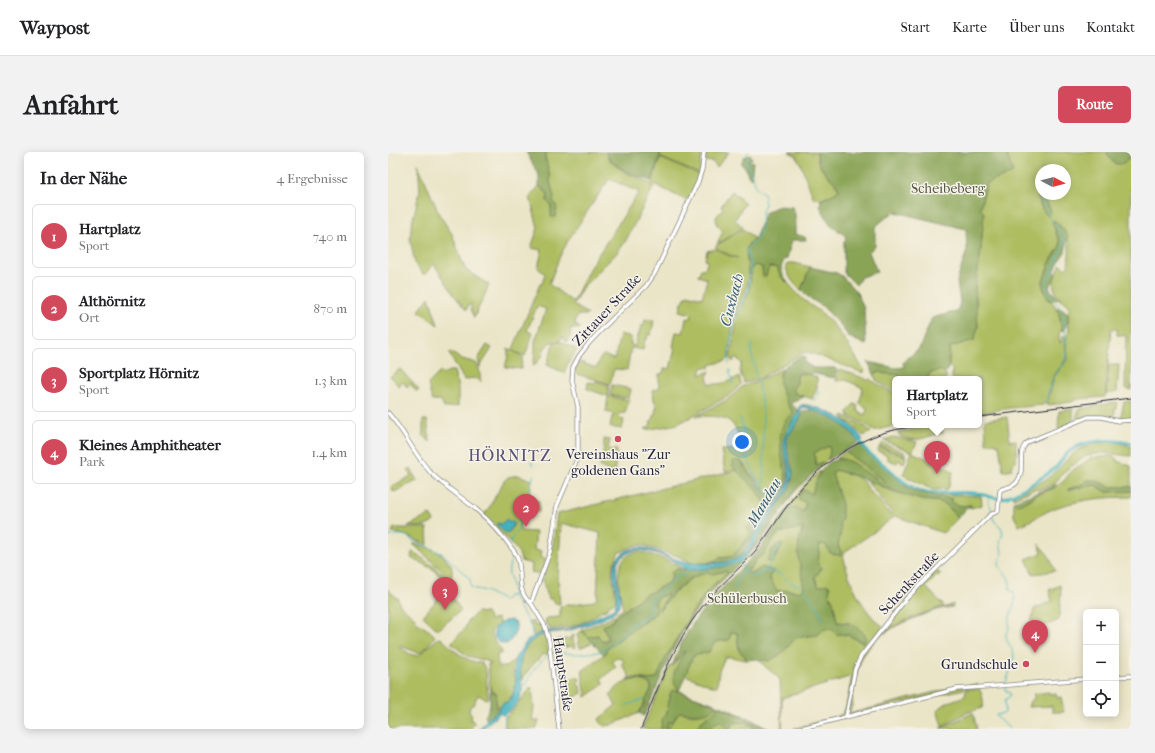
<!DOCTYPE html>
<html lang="de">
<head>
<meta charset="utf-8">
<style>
  body { margin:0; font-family:"IM FELL French Canon",serif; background:#f2f2f2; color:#202124 }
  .controls { position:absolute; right:12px; bottom:12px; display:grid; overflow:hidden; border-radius:6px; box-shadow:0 2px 10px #0003 }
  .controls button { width:36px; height:36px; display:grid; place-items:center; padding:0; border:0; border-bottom:1px solid #e0e0e0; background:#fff; color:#202124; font:20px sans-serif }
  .compass { position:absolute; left:647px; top:12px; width:36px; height:36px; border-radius:50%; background:#fff; box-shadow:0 2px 10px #0003; rotate:97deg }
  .you { position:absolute; left:354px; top:290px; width:14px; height:14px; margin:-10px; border:3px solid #fff; border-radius:50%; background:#1a73e8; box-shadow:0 0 0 6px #1a73e833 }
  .badge { display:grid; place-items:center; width:26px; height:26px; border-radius:50%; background:#d1495b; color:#fff; font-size:13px; font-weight:700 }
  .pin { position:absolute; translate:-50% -33px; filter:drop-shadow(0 1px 2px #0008) }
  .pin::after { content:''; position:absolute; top:21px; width:14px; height:12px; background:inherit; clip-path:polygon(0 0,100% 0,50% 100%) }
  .popup { position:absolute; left:504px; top:224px; width:90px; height:52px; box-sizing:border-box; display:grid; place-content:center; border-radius:6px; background:#fff; filter:drop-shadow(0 1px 3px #0005); font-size:13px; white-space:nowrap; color:#757577 }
  .popup b { font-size:15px; color:#202124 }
  .popup::after { content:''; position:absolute; left:50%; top:100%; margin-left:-8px; border:8px solid transparent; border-top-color:#fff }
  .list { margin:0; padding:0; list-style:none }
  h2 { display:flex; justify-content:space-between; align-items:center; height:52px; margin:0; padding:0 16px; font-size:17px }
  h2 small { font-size:13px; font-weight:400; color:#757577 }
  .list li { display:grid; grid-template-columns:26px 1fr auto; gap:12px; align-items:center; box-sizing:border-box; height:64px; margin:0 8px 8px; padding:0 8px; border:1px solid #e0e0e0; border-radius:6px }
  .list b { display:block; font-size:15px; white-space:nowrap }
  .list p { margin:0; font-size:13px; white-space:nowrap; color:#757577 }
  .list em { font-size:13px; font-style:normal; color:#757577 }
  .icon { flex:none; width:22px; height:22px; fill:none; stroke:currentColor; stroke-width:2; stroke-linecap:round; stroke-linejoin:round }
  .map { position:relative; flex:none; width:743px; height:577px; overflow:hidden; border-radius:6px }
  header { display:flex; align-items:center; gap:24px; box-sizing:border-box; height:56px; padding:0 20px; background:#fff; border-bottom:1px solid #e0e0e0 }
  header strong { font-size:19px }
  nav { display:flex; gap:22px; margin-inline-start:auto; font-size:14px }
  .intro { display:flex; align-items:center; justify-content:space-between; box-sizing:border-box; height:96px; padding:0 24px }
  h1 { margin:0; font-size:28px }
  .button { padding:10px 18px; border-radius:6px; background:#d1495b; color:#fff; font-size:14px; font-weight:700 }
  main { display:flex; gap:24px; padding:0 24px }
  aside { flex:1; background:#fff; border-radius:6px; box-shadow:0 2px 10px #0003 }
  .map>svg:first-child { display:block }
  .green { fill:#adbd60; stroke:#68704e; fill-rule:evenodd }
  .forest { fill:#8aa456; stroke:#566348; fill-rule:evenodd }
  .water { fill:#43b2be; stroke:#326a7c }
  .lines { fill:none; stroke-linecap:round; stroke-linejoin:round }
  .stream { stroke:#43b2be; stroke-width:1 }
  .river { stroke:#43b2be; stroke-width:3 }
  .major-casing { stroke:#868481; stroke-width:5 }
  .major { stroke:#fff; stroke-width:3.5 }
  .rail { stroke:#22223b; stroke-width:1 }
  .poi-dot { fill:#d1495b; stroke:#f7f3e8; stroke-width:1.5 }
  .labels { text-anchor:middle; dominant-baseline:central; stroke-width:3; stroke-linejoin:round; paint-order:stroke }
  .park-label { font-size:14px; fill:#535848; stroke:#f7f3e8 }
  .street-label { font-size:14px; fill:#22223b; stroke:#f7f3e8 }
  .poi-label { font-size:14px; fill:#22223b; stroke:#f7f3e8 }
  .water-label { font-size:15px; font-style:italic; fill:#2f5c6f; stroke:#f7f3e8 }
  .quarter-label { font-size:16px; letter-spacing:1px; fill:#5a5178; stroke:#f7f3e8 }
</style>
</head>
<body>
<header>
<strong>Waypost</strong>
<nav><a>Start</a><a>Karte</a><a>Über uns</a><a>Kontakt</a></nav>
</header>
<div class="intro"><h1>Anfahrt</h1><a class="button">Route</a></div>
<main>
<aside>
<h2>In der Nähe<small>4 Ergebnisse</small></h2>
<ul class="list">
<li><span class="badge">1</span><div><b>Hartplatz</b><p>Sport</p></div><em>740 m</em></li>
<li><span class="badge">2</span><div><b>Althörnitz</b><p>Ort</p></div><em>870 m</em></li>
<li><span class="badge">3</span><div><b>Sportplatz Hörnitz</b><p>Sport</p></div><em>1.3 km</em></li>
<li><span class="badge">4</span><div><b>Kleines Amphitheater</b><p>Park</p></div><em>1.4 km</em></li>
</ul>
</aside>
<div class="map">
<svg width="743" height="577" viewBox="0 0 743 577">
  <rect width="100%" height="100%" fill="#f7f3e8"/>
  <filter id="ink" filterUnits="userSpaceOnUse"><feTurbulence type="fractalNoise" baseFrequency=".025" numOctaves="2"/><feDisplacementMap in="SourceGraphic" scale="8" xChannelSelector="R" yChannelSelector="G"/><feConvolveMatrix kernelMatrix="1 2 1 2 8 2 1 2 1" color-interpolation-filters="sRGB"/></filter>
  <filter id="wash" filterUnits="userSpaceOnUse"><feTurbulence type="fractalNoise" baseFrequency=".012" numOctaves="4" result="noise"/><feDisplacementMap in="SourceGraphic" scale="16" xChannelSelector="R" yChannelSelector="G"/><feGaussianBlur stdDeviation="0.9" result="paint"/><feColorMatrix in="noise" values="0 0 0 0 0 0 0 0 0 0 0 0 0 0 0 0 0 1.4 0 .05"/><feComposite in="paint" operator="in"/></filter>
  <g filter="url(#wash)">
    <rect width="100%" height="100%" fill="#eae5c7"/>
    <g class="green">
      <path d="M159,0H218C222,18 253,25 266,34L237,90L230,100L194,136L185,153L200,162L199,163H190L187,169V172L192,176L189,177L183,176L182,185L179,190L176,188L175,184L172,189C160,190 160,191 154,201L156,202L146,214L145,213L147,202V189L158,157L149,154L139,179L145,181L137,204L127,200L125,197L152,132H154L157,122L150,116L154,98L143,96L150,76L142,45L151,34L160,42L159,48L163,53V56L166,45L162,30V24L157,5ZM221,27L251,40L201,117L185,150L161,132L172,104L181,87Z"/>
      <polygon points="273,0 314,0 311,22 272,5"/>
      <polygon points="318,0 341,0 329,15 325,10 318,9"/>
      <path d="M401,0H429C429,3 429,7 430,10C434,22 448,27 451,39L432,48L430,46L426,47L412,11L409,6V4Z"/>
      <path d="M618,0H719L722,7L727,12L743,5V238L737,236L738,184L729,183V177H723L717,245L690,247L683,250L659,253L666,225L680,207L678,189L681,176L680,166L681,153C662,139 662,132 673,112L677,117L680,115C682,94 684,83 666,68L667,80L671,87L672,94L662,110L655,129V135L660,147C668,151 672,163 673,172C674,180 669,179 672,191L675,184H677L678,207L665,225L659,246L655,253L623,256L591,261V227H564V217L561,214L562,195L586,188L590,175L587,135L592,107L596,61L592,56L599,31L625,21ZM653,18H677V42H653Z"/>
      <polygon points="272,6 312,23 302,45 297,48 264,31"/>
      <polygon points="30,12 51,62 64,82 75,112 78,118 101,133 86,166 83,157 83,152 80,153 79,157 78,158 66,143 46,112 36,123 27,112 22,86 24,71 32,38"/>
      <polygon points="344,39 357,51 347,68 355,75 340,86 329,92 335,79 329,73 328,65 335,57 333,54"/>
      <path d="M355,77L367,87C358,92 358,97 359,107H358L360,108V123L359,135L357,141L347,161L340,207L337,209L322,213V216L317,215L314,216L312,223L322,219L319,225L321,232C332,233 342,230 351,224L353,232L342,243L290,272L258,278V276L262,275L263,269L265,267L269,254L266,248L265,238L271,236V222H274L277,216L282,217L287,196L285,195L288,180L295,181L298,167L303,166L304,162L292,159L294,150H295L299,142L314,146L319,127L310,124L313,117H316L319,112V109L317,108L319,99L327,97L344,105L350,106L341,103L328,96V94Z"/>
      <path d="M400,111H406L422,115L413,138C406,133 398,122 398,113Z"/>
      <path d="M367,113L374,115L375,125L378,124L381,115H389L398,130L400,131C405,137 411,144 417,149C424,155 433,159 439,166C455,182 464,201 477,219L475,221L426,202L418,200L413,202L371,227L356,231L352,219L354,211L347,205L345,210L342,206L350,162L361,139L364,115Z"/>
      <polygon points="41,145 50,173 31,159"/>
      <polygon points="257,167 266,169 263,183 260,182 259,187 257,187 255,198 243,196 239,218 226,217 222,232 189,222 186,219 188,216 191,214 190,213 192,210 208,216 213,205 216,203 225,207 227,206 232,182 243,185 243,193 247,194 253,174 256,174"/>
      <polygon points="166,190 174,190 189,198 179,213 176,221 159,213"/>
      <polygon points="99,193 104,196 92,215 90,207"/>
      <polygon points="120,196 135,205 133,217 117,215 120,204"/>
      <path d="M63,200L71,206L88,211L91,216L93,230C89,225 82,226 76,228L61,201Z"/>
      <polygon points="721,213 731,213 729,240 718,242"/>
      <path d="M395,216L392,221L398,250L406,261L396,270V315L398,326L390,343L387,345L379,341L352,308L345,315L348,317L337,320L333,298L348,297C351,292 352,287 350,282C343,261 326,265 308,264L339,248L355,234L368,230Z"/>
      <polygon points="12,217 31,238 29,240 22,232 19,235 15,230 11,234 2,225"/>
      <polygon points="451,217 478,227 479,229 481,227 507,242 507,273 511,273 485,279 479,273 461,264 461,263 459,261 466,252 470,254 469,258 476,263 480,257 471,251 475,236 458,228 448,229"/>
      <polygon points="553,218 558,222 558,227 539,227 542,221"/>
      <polygon points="61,219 66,219 70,236 70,254 56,256 53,248 44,249 40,232 52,220 55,222"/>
      <path d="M491,220C502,223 506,220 516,227H507V240L488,228L486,222Z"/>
      <polygon points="411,221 423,223 429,226 429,236 424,247 407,241 405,236 409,231 408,227"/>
      <polygon points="208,229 221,233 220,244 199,237 200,230 206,231"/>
      <polygon points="224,233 243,237 241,246 222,243"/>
      <polygon points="220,244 241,248 237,261 231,262 230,265 236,268 234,277 222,275 224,264 226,264 226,262 218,260"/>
      <polygon points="743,249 743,267 732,268 736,250"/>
      <path d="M729,250L725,267C713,263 701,262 690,267H688L691,257Z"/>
      <polygon points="685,257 685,271 670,277 671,259"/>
      <polygon points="455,263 478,275 483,280 475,284 464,273 455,266"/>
      <polygon points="619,265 622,289 628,288 628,309 624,313 624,317 615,319 611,293 605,291 598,291 597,268"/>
      <polygon points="35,268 39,268 42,290 35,283"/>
      <path d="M541,275L548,277L554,275L555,281C537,284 530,292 512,284L510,280Z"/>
      <polygon points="506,285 529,290 524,300 495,288"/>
      <polygon points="216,287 222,288 220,297 229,298 226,321 212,315 216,295"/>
      <path d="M724,289L743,294V304L714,301L698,304L677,319L665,333L649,338L647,337L626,346V343C636,338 647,334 657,328C668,321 676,309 686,301C696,292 711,291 724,289Z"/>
      <polygon points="495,291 516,300 518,303 516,303 492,294"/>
      <path d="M441,294C443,302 441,307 435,312L434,310L428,313L425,301Z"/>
      <polygon points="491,295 518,305 516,311 510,308 509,311 499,307 499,303 490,299"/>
      <path d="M458,300L496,329V332L489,329L487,325C474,321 465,307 449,306Z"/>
      <polygon points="524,300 559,316 565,320 560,337 545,338 515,323"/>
      <path d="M722,304L728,306L729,309L743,314V335H722L706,328H700L695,332L680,338L707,333L719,340L743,339V345C720,345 695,347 673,354C659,358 646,368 631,374L626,364V349L628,352H633L643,347L648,343L666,336L677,328L680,323L686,317L691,315L702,306Z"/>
      <polygon points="23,317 29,329 6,340 3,335 23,324 20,318"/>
      <path d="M447,318L470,325L478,333L481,339L490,347L502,362L504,361L480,330L481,329L504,339L534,348L553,350L558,352L570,366L555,381L507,364L489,378L455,401C458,423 475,462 495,474L469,510L459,557L455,564L405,577L447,565L454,562L458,554L464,524L394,546V577L392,528C386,520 376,516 371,507L381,509L409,485L430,483L436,477H443L448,482L460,483L475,491L463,471L449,470L445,449L441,443L430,434L427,425L432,392L438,393L443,401L452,403L453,399L450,394L452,383L451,371L454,352L444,322Z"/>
      <path d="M346,319H349L371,341L379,354L371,361L363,382L353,395L343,405L330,406L328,408L319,411H304L290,404L254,393L246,394L230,401C229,407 224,413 224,420C224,429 228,439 228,449L220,454L219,457L216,459V457C201,470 182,477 162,477L159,471H157L158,466L172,465V454L206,449L209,446L212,381L173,371L170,427L172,452L166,451L165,447H161L154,428L165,393L169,362Z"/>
      <polygon points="432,319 424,342 410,346 418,351 415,360 399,357 416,334"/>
      <polygon points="130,323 144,328 141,347 151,349 151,360 133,359 132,379 148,380 146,398 153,399 152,405 158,407 153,422 143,420 144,412 133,409 131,401 128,397 95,361 98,361 116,329 120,325"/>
      <polygon points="553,342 593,344 594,353 583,356 582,353 574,354 564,351 564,347 551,344"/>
      <path d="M42,363L46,369C39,376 29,375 20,374Z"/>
      <path d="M6,376H39L40,393C27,388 17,382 4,380Z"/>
      <polygon points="415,376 411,389 416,437 412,440 400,438 389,439 381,425 385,419 374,415 364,422 361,422 360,419 390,381"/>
      <path d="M25,392C36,392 57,400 60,411H62C65,418 66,424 60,429L53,418Z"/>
      <polygon points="651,392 661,404 667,419 645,422 638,407 654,401"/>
      <path d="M24,400L27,401C38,409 50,416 58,428L57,430L45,417L23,406Z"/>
      <path d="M251,400C266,402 279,408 292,415L293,417H288L281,430L266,439L258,442L226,466L225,469L215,474L220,486L214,490L210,483L200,485L194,478L221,467L235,457C231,436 222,403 251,400Z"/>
      <path d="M336,419H339V421L321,437L302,464L268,527C259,529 250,525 241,526V523L233,512L236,510L234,507L229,506L224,509L228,515L213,527L216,532L198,545L194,519L218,501L217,498L234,485L262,466L267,451L271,445L281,441L271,458C284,444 295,427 314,422C321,420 329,422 336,419Z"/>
      <polygon points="547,420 551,420 552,422 551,424 550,423 538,435 556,454 526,465 498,478 497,477 518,447"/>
      <polygon points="672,433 673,441 671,468 654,475 651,468 643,470 646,457 664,449 661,438"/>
      <path d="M0,437L10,447L12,453L27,466L28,470L42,479L47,484L38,496L31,501L12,494L11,495L22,502L30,504L50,486L54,487C66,498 77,510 94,511L98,518L100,546L98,547L90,543L85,553L82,554L81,560L84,563L83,567L87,572L83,575V577H0Z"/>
      <polygon points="58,437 73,458 50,478 35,464"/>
      <path d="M565,452V455L546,458L508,474L499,480L491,483L475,504L470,516L464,544L465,552L462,559L464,561L567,535L586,533L589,532L590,533L589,534L462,563L460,562L469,516L471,509L493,480C499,481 501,477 506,474C525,464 546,460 565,452Z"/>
      <path d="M89,460L98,461L102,468L109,466L112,471L105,476L103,481L107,490L113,498L114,501L109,503L110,514L112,515H118L126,508V514L124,516C131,533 128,545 112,554L111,557L109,555V552L102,535L100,512H102L103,511L96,508L79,504L63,491L77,476L80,469Z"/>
      <polygon points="141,468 143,470 146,470 147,474 150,473 152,470 157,480 146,484"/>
      <polygon points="194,479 205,490 192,496 189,482"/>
      <path d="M343,480L349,481L351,499L357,504L358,508L343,505H337L331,519L329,534H324L297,523L305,504L321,500C326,488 329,489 341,488Z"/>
      <path d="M157,482L161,501L157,503L154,502C151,508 147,510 143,515C139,520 136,525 133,530C130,508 133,490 157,482Z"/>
      <path d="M186,483L185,489L188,496L182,494L181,495L179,494L178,496L174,492L166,494L164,492L165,490C172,486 175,487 182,487V485Z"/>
      <path d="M296,499H298L287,518L291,539L335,555L361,566L381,577L332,555L312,571L308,577H281L283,572L279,577H278L280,570H285L288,564L292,560L305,563L320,560L325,552L291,539C276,548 285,550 279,561C275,569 275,569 273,577H254L282,513L284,514Z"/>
      <polygon points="190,524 192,528 190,530 190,533 193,535 194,541 179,549 176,543 177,542 176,537 177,536 175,531"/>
      <path d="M247,528C254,529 262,528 263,537L251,561L223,573L216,574L211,568L212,566L228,553L222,543C229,535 235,529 247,528Z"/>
      <polygon points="142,536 144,536 146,555 144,568 151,569 148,577 117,577 117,566 130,552"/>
      <path d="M591,536C594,543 597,549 594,556L578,561L554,574L549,558L560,550L577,544L578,538Z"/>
      <polygon points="661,540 661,542 668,542 669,546 673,545 676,560 664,560 664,554 640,555 642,549 646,547 646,542"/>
      <polygon points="585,561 589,577 552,576"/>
      <polygon points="330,563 356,569 368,577 317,577"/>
    </g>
    <g class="forest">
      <path d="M138,0H159L157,5L162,24V30L166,45L165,49C169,53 170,59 167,65H163V53L159,49L160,42L151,34V23Z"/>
      <path d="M218,0H273L264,29C251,25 221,15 218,0Z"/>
      <path d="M429,0H618L625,21L599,31L592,56L596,61L592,107L587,135L590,175L586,188L562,195L560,217L556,221L553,218L542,221L539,227H516L509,222H497L491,220L486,222L480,210L508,216L516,215L515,210L531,197L544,166L569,159L572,151L569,129L579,98L578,77L507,60L500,64L487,75V94L481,100L489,120L473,125L468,133L456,121V90L458,88L456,82L443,74L432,54L433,48L449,40L451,37C441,21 431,21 429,0Z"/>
      <path d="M719,0H743V5H741L736,12C726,14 722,8 719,0Z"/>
      <polygon points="363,3 364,7 361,7 361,9 365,10 363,26 360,24 358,16 353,12 356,5"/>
      <path d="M650,42L656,45L663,59L661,65C654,59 650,51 650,42Z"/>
      <polygon points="390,54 404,55 407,62 407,82 417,85 418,88 404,88 399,106 396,108 393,115 395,123 400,131 392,124 389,115 381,115 378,124 375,125 374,115 367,113 364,115 363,123 360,123 358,97 362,90 367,87 370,78 377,61"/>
      <polygon points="666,68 680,83 677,100 672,107 667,118 667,125 661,135 663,139 673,147 669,146 664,149 660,147 655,135 655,129 662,110 672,94 672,90 664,70"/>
      <polygon points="422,115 449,121 455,125 470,142 476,157 478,193 461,185 450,170 434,154 420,145 413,138"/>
      <polygon points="672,155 680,161 680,169 676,179 674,179 671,161 668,157"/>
      <path d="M414,204L417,205V211L425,216H447L449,218L446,226L424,221L423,223L411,221L409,224V231L405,236L407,241L416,245L403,251L410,259V262C403,274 394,285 397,300C398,312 403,321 399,333L372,373L354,403L342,410L319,411L328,408L330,406L343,405L353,395L363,382L359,376L379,354L371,341L345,315V309H352L372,335L379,341L387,345L390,343L398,326L393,302L392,283L396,270L405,261C399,252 386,229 394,218C398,212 408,208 414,204Z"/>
      <path d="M422,258C440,260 461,275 471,290L440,308L442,299L441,294L426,301L428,313L434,310L435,312L414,332L404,343L371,392L325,438L304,464L295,479L285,498L256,564L251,561L257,551V547C261,545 264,538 263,533L256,528H240L241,526C250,525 261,530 269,526L278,505L302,464L321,437L339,421V419L323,422L316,421L303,426L286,440L271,459L280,442L271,445L267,451L269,455L268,461L234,485L218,498V501L216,503L200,485L210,483L214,490L219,488L220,486L215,474L225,469L226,466L258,442L266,439L281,430L284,425L283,421L288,417H310L345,412L357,404L363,398L375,376L400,338L403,332L405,320L399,297V286L413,265L415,260Z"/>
      <path d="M472,292L482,304L496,314L514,331L524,338L564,347V351L574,354L583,353V356H579L570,366C566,361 562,355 557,352C551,347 540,350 533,348C503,340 477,325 447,318L444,322L454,352V368L451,371L453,377L450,394L453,399V404L442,401L438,393L432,392L430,412L434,416L427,425L430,434L439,432L442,435L441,443L445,449L449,470C465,472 469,472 479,486L476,491L460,483L448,482L443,477H436L430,483L409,485L394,501L381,509L369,507L358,508L357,504L351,499L349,481L343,480L341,488C329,489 326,488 321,500L305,504L291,539L325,552L328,553C319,566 305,561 292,560L288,564L285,570H280L278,577H273L274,568L279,561L281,548L283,544H281L284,538L291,539C279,523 290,514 297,499H296L284,514C301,464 334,437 369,400C380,387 389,371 399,357L408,355L415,360L418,351L410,346L413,340L417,338L424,342C429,322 442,296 466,312C474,317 479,322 487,325L489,329L496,331V329L458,300ZM415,376L411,389L410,402L416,437L412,440L400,438L389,439L381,425L386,419L374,415L364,422L361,421L360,419L368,407L375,403L390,381Z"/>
      <polygon points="700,328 706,328 722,335 743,335 743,339 719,340 707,333 680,338 680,337 695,332"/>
      <path d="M668,332L669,334C663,339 653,339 648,343C642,347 636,353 628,352L626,349L664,335Z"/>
      <polygon points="392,391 395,393 384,411 379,409 385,396"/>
      <polygon points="102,535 103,538 109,542 108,548 109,555 111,557 107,562 99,568 97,565 102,554"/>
      <polygon points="329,554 332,555 379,577 371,575 368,576 358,570 344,571 345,574 339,577 333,570 331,569 320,577 308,577 312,571 329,557 328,556"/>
    </g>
    <g class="water">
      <path d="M413,253C423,251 451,264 460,271C466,276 471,282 475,288L471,290C461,275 449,268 433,261C427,259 421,256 415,255L413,258V265L399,286V297L405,323L400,338C392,350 383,363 375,376C369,385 366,396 357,404C353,407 347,411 342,413C334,415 306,419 299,418C296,417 292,413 289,411C274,403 254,393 238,402C216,414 241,444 228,458C221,467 189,477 178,479C166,481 154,480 144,489C120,511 143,533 129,551C126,556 120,560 115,563H114L112,561L94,577H91L101,565L110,559L114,552L121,549L125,543L128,528L126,514L127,506L135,494L141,487L152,481L159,479L177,478L194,472L226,457C235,440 216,417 233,403C252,387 271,402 290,408C304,413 344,414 355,403C363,394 367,381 373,371C382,358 397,344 401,328C404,315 394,302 396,289C397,281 403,273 406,267C407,265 409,264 410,262C411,260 410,258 410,256Z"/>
      <polygon points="119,367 121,371 125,369 126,372 121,380 117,381 109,373 109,371 113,372"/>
      <path d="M123,468L128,471C129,479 125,487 119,492C109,492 104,485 107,476L116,469Z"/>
    </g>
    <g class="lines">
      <g class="stream">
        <polyline points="359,3 360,0"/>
        <path d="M359,4C357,14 367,25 368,36L375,41"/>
        <polyline points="376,41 377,46"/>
        <polyline points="653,48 661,63"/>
        <polyline points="364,192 363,199 369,227"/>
        <polyline points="341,212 341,201 347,165 360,139 363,114 358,98 369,87 373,77 374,60 377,52 376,48"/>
        <polyline points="342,218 342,223"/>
        <polyline points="343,225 345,232"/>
        <polyline points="370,230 375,259"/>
        <polyline points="425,248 429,246 430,239"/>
        <polyline points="657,253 666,225 679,207 677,175 675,160 660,139 658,131 676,92 675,84 663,66"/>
        <polyline points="375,261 376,338"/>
        <polyline points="352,266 355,275 358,305 376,340 390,347"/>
        <polyline points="145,313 143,309 146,306"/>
        <polyline points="601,345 601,352 605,360"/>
        <path d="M605,364L606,369L613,375L615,382L612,388L614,402L611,411L612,416L620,425L622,431V438L626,440C628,449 626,453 623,461C621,466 621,472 621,477C620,479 619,480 618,482C617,490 626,496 626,505L618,531"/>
        <path d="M129,379C134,369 130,361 127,352L130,348L139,349L141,347L143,331L146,323"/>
        <polyline points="0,385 7,383 17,383 24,388 55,402 82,427 83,436 98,439 116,449 120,444 125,444 143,475 145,486"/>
        <path d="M123,392C122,386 124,384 129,380"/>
        <polyline points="356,417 362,423 367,425 377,419 387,420 393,422 402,431 412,433 430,455 435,469"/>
        <polyline points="378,418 392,395"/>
        <path d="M123,428C116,414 127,409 123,398"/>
        <polyline points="123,429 125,440 124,444"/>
        <polyline points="348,436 348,430 356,417 351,409"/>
        <polyline points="0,464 0,467"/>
        <polyline points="164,501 169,500 188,502 210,500 214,499 227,490 243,473 264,461 264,458 261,454 263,452 262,450 265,449 264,446 273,440 286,426 295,423 301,417"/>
        <path d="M617,534V538L622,541V544L617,548V561L608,563C610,569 618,571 621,577"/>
        <polyline points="134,539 147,516 161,502"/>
        <polyline points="238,553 255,548"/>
        <polyline points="116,577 117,563"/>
      </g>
      <g class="river">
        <path d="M470,286C473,291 475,295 479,299C484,306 493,310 500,316C508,323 516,332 526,336C544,345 567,339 586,341C598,342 607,349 619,345C634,339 655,326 668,315C673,310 676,303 682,299C699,287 723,287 743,291"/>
        <polyline points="343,411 351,409 355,405"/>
      </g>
    </g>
  </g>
  <g filter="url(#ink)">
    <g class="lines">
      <defs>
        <g id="major">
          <path d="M0,261C17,279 26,303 43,321C57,335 75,346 90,359C103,370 115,384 125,398C138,413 125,439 143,451"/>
          <polyline points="143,451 162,400 169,354 190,305 190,255 184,228 185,215 191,204 201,191 219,172 258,134 267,121 310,30 314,17 316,0"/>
          <polyline points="143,451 157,474 161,489 171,577"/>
          <polyline points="728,525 743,524"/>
          <path d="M458,565L467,517L473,504L518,447L602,363L610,359L612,338C617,335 625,336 629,330C639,318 626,297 642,289L700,265H714L730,269L743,268"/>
          <polyline points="410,577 569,537 698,527"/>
        </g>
      </defs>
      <use href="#major" class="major-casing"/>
      <use href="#major" class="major"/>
      <g class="rail">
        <polyline points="591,265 743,246"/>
        <path d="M253,577C270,536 286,491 314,455C330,434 351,418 368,398C382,381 392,362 405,346C428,316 462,291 498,280C512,276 526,275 540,273"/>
      </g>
    </g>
  </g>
  <g class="poi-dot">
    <circle cx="230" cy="287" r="4"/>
    <circle cx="638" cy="512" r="4"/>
  </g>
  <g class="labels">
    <g class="park-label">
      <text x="560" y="36">Scheibeberg</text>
      <text x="359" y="446">Schülerbusch</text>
    </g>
    <g class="street-label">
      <text transform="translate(219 158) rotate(-47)">Zittauer Straße</text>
      <text transform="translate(521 431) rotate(-47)">Schenkstraße</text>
      <text transform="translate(175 522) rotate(82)">Hauptstraße</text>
    </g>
    <g class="poi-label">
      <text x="230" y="302">Vereinshaus "Zur<tspan x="230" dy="16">goldenen Gans"</tspan></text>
      <text x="630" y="512" text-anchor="end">Grundschule</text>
    </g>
    <g class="water-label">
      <text transform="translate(344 148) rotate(-75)">Cuxbach</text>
      <text transform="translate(376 350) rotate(-60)">Mandau</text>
    </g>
    <g class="quarter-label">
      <text x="122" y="303">HÖRNITZ</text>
    </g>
  </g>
</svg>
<div class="controls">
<button>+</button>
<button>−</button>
<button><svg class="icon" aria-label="locate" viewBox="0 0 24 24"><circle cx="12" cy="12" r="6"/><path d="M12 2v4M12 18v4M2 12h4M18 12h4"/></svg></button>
</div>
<svg class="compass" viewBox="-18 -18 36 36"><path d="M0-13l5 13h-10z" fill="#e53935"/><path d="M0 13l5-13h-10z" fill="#757577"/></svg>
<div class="you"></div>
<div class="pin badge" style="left:549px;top:322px">1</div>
<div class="popup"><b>Hartplatz</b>Sport</div>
<div class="pin badge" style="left:138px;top:375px">2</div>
<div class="pin badge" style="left:57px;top:458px">3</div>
<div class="pin badge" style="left:647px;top:501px">4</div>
</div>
</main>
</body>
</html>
